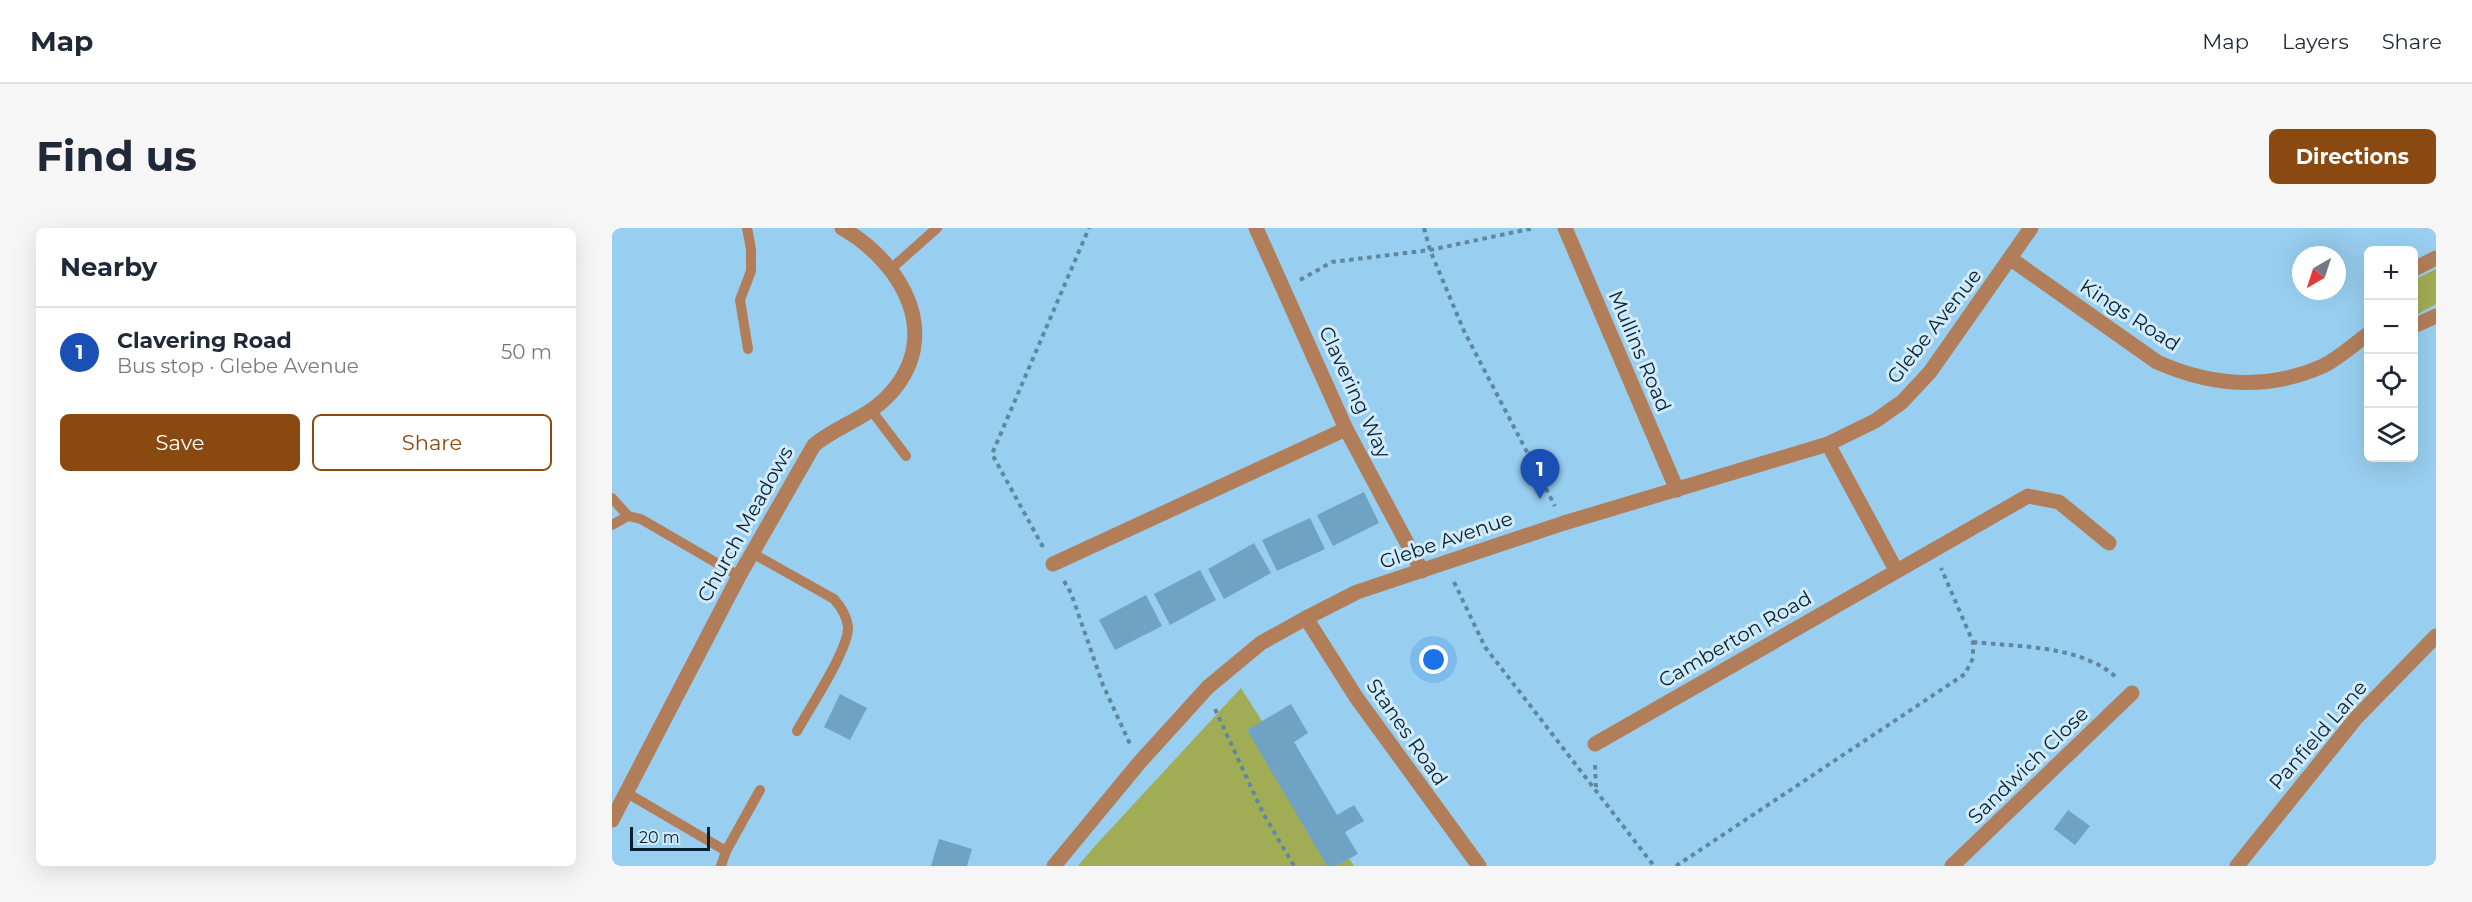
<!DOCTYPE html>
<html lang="en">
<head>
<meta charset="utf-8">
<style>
  body { margin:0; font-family:Montserrat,sans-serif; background:#f6f6f7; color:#1f2937 }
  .controls { position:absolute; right:18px; top:18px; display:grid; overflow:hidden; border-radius:9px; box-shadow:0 6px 24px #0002 }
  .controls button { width:54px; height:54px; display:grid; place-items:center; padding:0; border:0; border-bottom:2px solid #e0e1e3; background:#fff; color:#1f2937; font:30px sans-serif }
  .compass { position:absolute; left:1680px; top:18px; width:54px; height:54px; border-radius:50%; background:#fff; box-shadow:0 6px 24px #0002; rotate:219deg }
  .scale { position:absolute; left:18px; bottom:15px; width:80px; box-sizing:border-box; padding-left:6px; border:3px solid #0a202c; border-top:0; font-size:16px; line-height:21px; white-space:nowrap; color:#0a202c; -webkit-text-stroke:4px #d0ebfc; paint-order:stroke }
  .you { position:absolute; left:822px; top:432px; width:21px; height:21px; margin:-15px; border:4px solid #fff; border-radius:50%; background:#1a73e8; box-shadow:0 0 0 9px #1a73e833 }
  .badge { display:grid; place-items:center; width:39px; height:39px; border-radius:50%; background:#894911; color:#fff; font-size:20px; font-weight:700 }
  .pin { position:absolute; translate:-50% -50px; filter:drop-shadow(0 2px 3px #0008) }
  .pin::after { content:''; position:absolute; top:32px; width:21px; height:18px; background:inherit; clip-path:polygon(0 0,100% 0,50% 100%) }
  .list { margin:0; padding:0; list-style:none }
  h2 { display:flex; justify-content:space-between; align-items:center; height:78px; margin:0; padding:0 24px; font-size:26px }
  h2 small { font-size:20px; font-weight:400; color:#747a83 }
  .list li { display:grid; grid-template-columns:39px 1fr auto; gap:18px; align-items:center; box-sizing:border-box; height:90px; padding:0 24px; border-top:2px solid #e0e1e3 }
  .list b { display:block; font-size:22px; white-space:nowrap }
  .list p { margin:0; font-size:20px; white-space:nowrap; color:#747a83 }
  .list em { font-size:20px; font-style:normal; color:#747a83 }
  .actions { display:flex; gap:12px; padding:18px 24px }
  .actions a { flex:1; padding:14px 0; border:2px solid #894911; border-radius:9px; text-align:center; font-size:21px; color:#894911 }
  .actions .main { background:#894911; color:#fff }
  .icon { flex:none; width:33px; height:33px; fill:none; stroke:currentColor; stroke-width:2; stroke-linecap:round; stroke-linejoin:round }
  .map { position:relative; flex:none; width:1824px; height:638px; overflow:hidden; border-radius:9px }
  header { display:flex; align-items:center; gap:36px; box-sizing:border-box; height:84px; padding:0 30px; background:#fff; border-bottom:2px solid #e0e1e3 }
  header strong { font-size:28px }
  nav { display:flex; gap:33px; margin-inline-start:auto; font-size:21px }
  .intro { display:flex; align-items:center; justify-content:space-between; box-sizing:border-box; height:144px; padding:0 36px }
  h1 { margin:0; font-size:42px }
  .button { padding:15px 27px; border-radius:9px; background:#894911; color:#fff; font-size:21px; font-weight:700 }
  main { display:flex; gap:36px; padding:0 36px }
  aside { flex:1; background:#fff; border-radius:9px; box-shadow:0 6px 24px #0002 }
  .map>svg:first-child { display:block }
  .green { fill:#a1ad55 }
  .building { fill:#6fa3c3 }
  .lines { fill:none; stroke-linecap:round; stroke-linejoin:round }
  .path { stroke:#5f88a0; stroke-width:4; stroke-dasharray:4.5 4.5; stroke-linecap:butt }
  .service { stroke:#b27e5a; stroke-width:10 }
  .minor { stroke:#b27e5a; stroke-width:15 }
  .tertiary { stroke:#b27e5a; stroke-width:15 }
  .labels { text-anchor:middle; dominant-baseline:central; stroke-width:6; stroke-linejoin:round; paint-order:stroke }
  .street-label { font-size:20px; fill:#0a202c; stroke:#d0ebfc }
</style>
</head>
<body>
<header>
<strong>Map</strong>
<nav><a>Map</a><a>Layers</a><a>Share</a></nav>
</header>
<div class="intro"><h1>Find us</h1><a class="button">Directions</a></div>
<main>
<aside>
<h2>Nearby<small></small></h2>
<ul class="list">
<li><span class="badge" style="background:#1a4fb4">1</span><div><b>Clavering Road</b><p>Bus stop · Glebe Avenue</p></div><em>50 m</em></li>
</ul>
<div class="actions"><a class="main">Save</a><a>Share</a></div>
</aside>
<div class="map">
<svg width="1824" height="638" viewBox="0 0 1824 638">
  <rect width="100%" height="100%" fill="#98ceef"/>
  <g class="green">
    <polygon points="1824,41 1824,76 1802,88 1802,52"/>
    <polygon points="629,460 742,638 466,638 482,619"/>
  </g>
  <g class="building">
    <polygon points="752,264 767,295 721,318 705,287"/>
    <polygon points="698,290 713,321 665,343 650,312"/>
    <polygon points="642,315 659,345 612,371 596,341"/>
    <polygon points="588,342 604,372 558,397 542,366"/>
    <polygon points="534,367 550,398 503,422 487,392"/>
    <polygon points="228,466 255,480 238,512 212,499"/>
    <polygon points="679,476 696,505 682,514 725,587 742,577 752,593 733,604 746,626 724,638 715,638 635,502"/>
    <polygon points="1456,582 1478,598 1463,617 1442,601"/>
    <polygon points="327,611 360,621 355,638 319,638"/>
  </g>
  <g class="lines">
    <g class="path">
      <polyline points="812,0 818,22 852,103 943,278"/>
      <polyline points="688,52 720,34 818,22 922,0"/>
      <polyline points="431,319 380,226 477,0"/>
      <polyline points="452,353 459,365 491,457 518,516"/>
      <polyline points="842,354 873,419 1042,638"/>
      <path d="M1361,414C1407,419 1471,417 1506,451"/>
      <polyline points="603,481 651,585 682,638"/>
      <polyline points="983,537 984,559"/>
      <polyline points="1064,638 1353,446 1361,430 1361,414 1329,340"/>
    </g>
    <g class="service">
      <polyline points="135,0 139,21 139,43 128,72 136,121"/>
      <polyline points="280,40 325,0"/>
      <polyline points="259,182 294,228"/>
      <polyline points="0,270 16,288"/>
      <polyline points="0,297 16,288 29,291 127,348"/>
      <path d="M140,325L222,371C229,379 235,388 236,399C237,421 197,481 185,503"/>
      <polyline points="15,565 114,623"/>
      <polyline points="109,638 114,623 148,562"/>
    </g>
    <g class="minor">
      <polyline points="644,0 734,201 810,343"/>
      <polyline points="953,0 1065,262"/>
      <path d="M1399,31L1545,134C1599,158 1655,163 1711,138C1727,130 1742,116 1756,106"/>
      <polyline points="1802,41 1824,30"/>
      <polyline points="1802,98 1824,88"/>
      <polyline points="1216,216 1284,342"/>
      <polyline points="441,336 734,201"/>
      <polyline points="694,390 744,469 867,638"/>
      <polyline points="983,516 1416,268 1447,274 1497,315"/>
      <path d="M0,592L127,348L202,217C224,199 254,190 274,170C334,110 291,35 230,0"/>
      <polyline points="442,638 527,535 596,459 649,415 694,390 745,364 952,295 1216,216 1263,193 1290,174 1318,144 1419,0"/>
      <polyline points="1340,638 1520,465"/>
    </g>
    <polyline class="tertiary" points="1625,638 1744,490 1824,408"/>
  </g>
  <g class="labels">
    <g class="street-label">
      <text transform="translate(1518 87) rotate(33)">Kings Road</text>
      <text transform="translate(1322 98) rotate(-52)">Glebe Avenue</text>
      <text transform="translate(1028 123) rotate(67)">Mullins Road</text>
      <text transform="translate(743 164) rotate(65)">Clavering Way</text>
      <text transform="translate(133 296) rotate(-61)">Church Meadows</text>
      <text transform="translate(834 312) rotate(-19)">Glebe Avenue</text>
      <text transform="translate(1123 411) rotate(-30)">Camberton Road</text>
      <text transform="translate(795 504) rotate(55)">Stanes Road</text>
      <text transform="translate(1706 507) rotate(-49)">Panfield Lane</text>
      <text transform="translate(1416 537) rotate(-44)">Sandwich Close</text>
    </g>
  </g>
</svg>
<div class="controls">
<button>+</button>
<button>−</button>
<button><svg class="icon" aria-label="locate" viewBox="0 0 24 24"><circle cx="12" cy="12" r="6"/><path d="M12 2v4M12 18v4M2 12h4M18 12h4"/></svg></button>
<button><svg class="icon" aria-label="layers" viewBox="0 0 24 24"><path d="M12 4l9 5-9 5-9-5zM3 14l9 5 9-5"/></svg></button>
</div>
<svg class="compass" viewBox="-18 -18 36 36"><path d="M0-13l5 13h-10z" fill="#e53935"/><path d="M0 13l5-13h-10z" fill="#747a83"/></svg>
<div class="scale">20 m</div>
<div class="you"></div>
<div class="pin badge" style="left:928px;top:271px;background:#1a4fb4">1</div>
</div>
</main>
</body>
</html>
